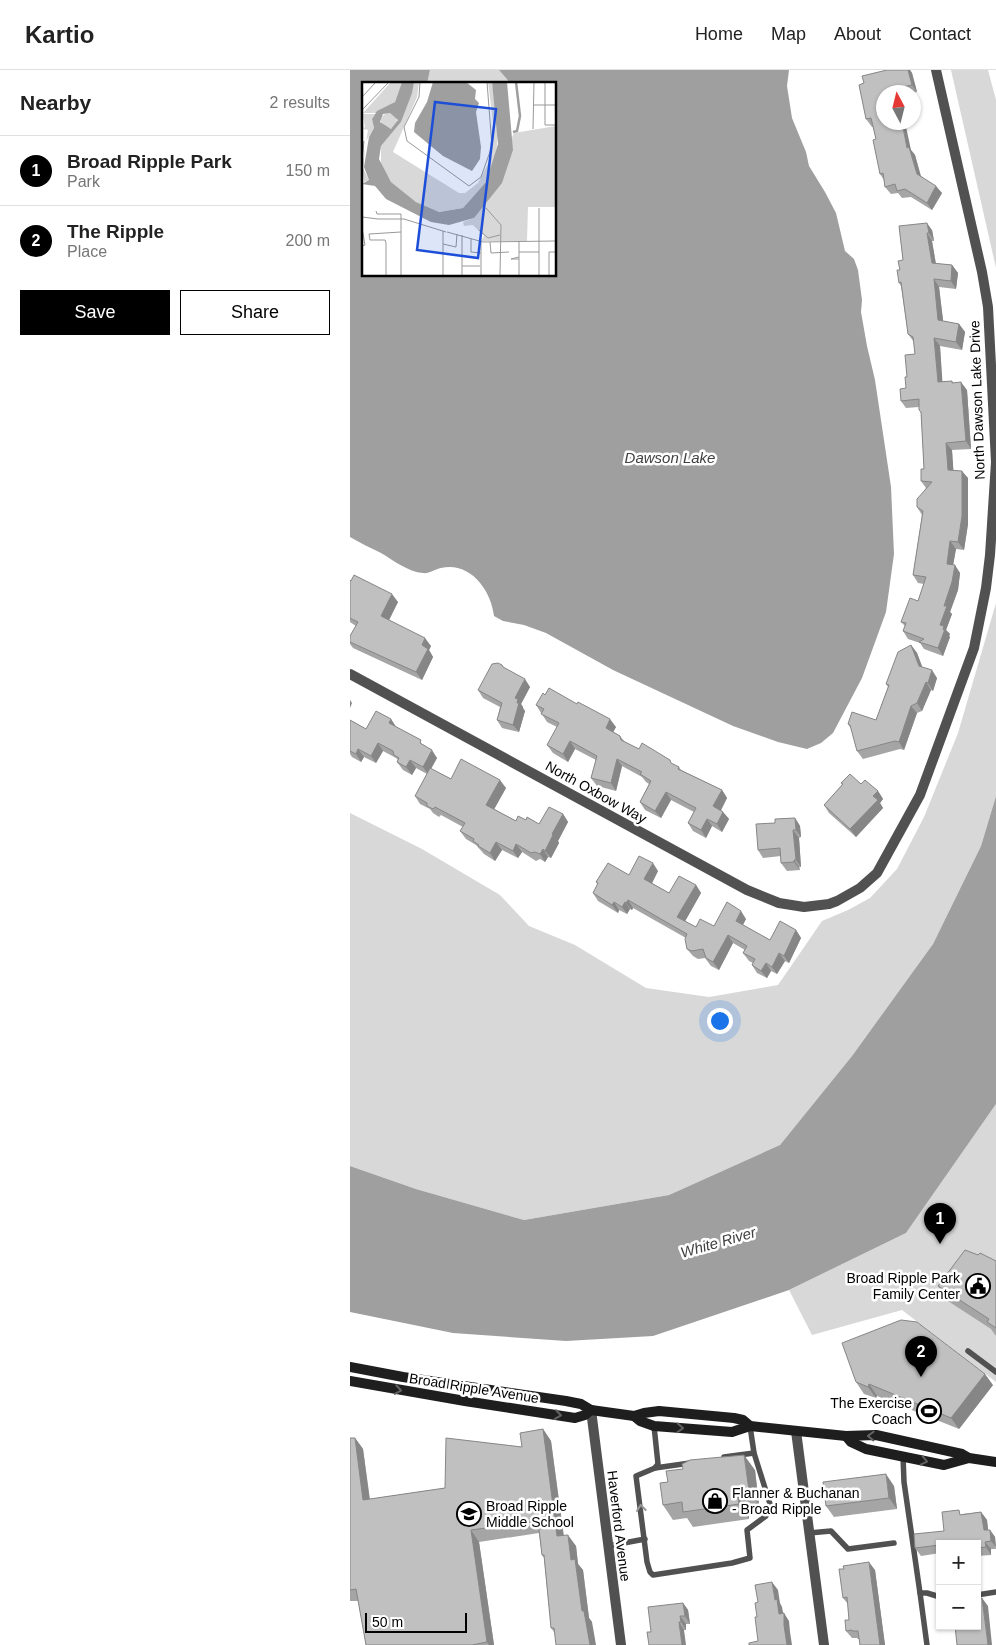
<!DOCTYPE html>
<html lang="en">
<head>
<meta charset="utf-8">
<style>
  body { margin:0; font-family:Arial,sans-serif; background:#f2f2f2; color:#222 }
  .controls { position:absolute; right:15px; bottom:15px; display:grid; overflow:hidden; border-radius:0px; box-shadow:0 1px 4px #0004 }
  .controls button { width:45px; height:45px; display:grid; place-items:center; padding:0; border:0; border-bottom:1px solid #e0e0e0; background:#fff; color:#222; font:25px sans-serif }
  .compass { position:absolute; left:526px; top:15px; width:45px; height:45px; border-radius:50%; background:#fff; box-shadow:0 1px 4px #0004; rotate:353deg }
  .scale { position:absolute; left:15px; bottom:12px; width:102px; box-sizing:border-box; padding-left:5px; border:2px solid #000; border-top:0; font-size:14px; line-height:18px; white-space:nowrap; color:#000; -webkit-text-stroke:4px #fff; paint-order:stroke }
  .you { position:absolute; left:369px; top:950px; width:18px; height:18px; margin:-12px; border:4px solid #fff; border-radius:50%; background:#1a73e8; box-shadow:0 0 0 8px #1a73e833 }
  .badge { display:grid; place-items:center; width:32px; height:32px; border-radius:50%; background:#000; color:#fff; font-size:16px; font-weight:700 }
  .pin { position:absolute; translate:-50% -41px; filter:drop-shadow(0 1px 2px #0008) }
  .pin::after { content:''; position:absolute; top:26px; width:18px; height:15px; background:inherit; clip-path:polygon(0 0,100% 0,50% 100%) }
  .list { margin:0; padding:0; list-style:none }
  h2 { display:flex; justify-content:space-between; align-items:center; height:65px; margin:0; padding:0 20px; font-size:21px }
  h2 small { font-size:16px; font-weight:400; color:#767676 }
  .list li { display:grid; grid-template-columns:32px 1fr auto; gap:15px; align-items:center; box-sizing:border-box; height:70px; padding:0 20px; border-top:1px solid #e0e0e0 }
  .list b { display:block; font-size:19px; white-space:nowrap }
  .list p { margin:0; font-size:16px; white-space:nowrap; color:#767676 }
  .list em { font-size:16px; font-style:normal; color:#767676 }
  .actions { display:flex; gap:10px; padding:15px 20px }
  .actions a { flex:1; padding:11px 0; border:1px solid #000; border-radius:0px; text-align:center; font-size:18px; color:#000 }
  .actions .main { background:#000; color:#fff }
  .map { position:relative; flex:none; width:646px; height:1575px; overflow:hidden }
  header { display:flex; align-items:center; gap:30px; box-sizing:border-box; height:70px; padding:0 25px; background:#fff; border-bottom:1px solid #e0e0e0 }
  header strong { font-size:24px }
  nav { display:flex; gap:28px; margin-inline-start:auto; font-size:18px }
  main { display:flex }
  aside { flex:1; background:#fff }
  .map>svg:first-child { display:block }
  .green { fill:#d8d8d8 }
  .water { fill:#9f9f9f }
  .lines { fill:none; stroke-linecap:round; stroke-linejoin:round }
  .lane { stroke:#515151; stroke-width:5.5 }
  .street { stroke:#515151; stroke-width:10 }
  .secondary { stroke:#1e1e1e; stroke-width:10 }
  .wall { fill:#a5a5a5 }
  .shaded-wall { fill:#868686 }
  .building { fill:#c0c0c0; stroke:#868686 }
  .oneway { stroke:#626262 }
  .oneway2 { stroke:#979797 }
  .labels { text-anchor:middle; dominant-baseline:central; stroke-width:5; stroke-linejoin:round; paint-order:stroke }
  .street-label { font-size:14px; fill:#000; stroke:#fff }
  .poi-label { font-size:14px; fill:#000; stroke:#fff; text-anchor:end }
  .water-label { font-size:15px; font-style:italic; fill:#404040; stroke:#fff }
  .inset-river { fill:none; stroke:#9f9f9f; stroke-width:2.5 }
  .inset-road { fill:none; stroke:#999; stroke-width:1 }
  .view { fill:#1d4ed8; fill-opacity:0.15; stroke:#1d4ed8; stroke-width:2.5 }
  .inset-edge { fill:none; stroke:#000; stroke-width:2.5 }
</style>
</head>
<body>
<header>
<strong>Kartio</strong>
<nav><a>Home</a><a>Map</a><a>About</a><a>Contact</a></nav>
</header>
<main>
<aside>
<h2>Nearby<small>2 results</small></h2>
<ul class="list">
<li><span class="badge">1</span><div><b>Broad Ripple Park</b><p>Park</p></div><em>150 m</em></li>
<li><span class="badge">2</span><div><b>The Ripple</b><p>Place</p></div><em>200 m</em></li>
</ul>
<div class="actions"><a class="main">Save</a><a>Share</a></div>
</aside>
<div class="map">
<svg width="646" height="1575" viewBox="0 0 646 1575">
  <rect width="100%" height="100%" fill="#fff"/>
  <g class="green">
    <polygon points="80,0 149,0 161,14 77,14"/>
    <polygon points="601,0 638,0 646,30 646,198"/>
    <polygon points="646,533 646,726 631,776 583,874 502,986 430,1075 319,1125 174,1150 66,1119 0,1096 0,743 72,779 150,825 179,856 225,875 296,918 359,927 428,915 472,851 498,840 520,828 547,799 574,747 608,663"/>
    <polygon points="646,1034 646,1312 552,1240 462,1265 439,1220 556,1163"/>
  </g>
  <g class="water">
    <path d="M0,0H80L77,14H14V205H205V14H161L149,0H439L437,16L442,48L456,82L459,96L475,122L486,143L495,181L504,189L508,200L512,230L511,242L517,276L525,310L541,417L544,484L536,542L512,608L483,663L471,673L457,679L428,672L383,656L263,600L196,563L174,555L153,551L144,546C141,520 120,491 91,498C85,499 79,504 73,503C58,502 43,490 31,483C21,478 10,473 0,467Z"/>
    <polygon points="646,726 646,1034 556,1163 439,1220 303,1266 216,1271 103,1263 0,1242 0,1096 66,1119 174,1150 319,1125 430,1075 502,986 583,874 631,776"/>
  </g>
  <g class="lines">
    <g class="lane">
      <polyline points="618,1281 646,1302"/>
      <polyline points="304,1356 308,1394 305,1398 286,1406 297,1492 300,1502 303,1505 382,1493 400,1488 397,1460 416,1446 420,1434 404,1383 400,1356"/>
      <polyline points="553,1386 554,1412 570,1523 577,1523 590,1527"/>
      <polyline points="374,1387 404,1383"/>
      <polyline points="305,1398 340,1393"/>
      <polyline points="459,1463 481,1461 498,1479 544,1473"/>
      <polyline points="258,1476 295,1469"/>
      <polyline points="570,1523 577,1575"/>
      <polyline points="627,1525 646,1522"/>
    </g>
    <g class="street">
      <polyline points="0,604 397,820 429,833 454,837 479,834 487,831 510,818 527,803 570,725 624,578 636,518 640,485 646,392 638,237 632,202 586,0"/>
      <polyline points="241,1340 271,1575"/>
      <polyline points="446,1361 474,1575"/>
    </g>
    <g class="secondary">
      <polyline points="0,1297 53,1307 216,1331 231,1334 241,1340 284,1346 294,1343 309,1341 384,1348 393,1350 400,1356"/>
      <polyline points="0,1311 115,1331 225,1348 235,1345 241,1340"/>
      <polyline points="284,1346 290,1351 304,1356 382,1362 400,1356 496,1366 526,1365 612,1384 619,1388 646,1392"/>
      <polyline points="496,1366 501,1372 516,1379 594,1395 619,1388"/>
    </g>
  </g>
  <g class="wall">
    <polygon points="537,0 560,0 562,3 567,22 564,23 564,22 534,22 561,80 565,85 571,106 592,123 582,140 561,127 552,128 548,123 541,124 535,117 534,110 530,104 526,69 523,57 522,57 516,49 514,13"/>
    <polygon points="549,156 582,160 584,171 582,171 586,194 602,195 608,203 606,219 589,217 593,251 609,254 615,262 612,280 590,276 592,312 602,311 603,313 617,320 621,379 602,380 603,400 618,408 618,454 614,480 606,479 603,495 610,503 608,520 600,542 602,544 596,560 600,564 599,566 600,567 593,586 574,579 570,573 558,569 553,561 555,556 551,552 568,531 574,514 568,513 563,505 572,445 567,437 576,418 571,411 574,399 571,343 569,340 569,337 556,338 551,331 556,318 557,307 565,284 564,272 558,264 551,216 549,213 550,200 553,190"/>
    <polygon points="0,510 48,532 39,550 81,576 79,580 83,587 72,610 3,578 0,574 0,566 6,556 0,552"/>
    <polygon points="561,575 567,583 572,597 587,608 583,621 581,620 572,641 567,643 554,680 550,679 513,689 507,681 502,660 498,654 526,650 538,617 536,614"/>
    <polygon points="152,595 154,598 180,617 171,634 173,637 173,638 175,641 169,662 152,658 147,650 150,637 133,628 128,620"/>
    <polygon points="186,635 266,657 263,662 270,666 275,672 289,679 323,694 329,697 331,700 372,720 377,728 371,740 379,749 372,762 362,756 356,768 343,761 338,753 344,742 321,730 311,748 295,740 290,732 299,714 296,712 292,707 272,696 266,721 247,716 241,708 246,690 225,679 218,692 203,683 197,675 207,657 197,652"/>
    <polygon points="41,649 46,657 75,676 87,688 81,699 101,709 156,718 144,739 166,751 176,750 189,754 213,744 218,752 208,771 209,773 201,788 198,787 195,792 190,789 186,791 172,782 168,788 152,780 145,791 134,784 126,775 116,769 110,761 113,757 91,745 89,747 83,743 80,739 70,734 65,726 77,704 66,698 62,705 53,700 47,692 48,690 46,688 33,681 26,693 14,687 11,692 2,687 0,684 0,650 16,659"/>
    <polygon points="491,713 511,714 528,721 533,729 530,733 533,738 506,767 479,743 474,735 492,715"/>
    <polygon points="445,748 450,756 451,767 449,768 451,797 449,797 450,800 437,801 431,793 431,786 413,788 408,780 425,753"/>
    <polygon points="308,801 302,813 319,823 346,815 351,823 335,851 346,857 364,856 396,849 393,855 420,870 446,860 451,868 439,893 435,891 427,904 421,901 417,908 407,903 402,895 403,893 399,891 393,883 395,880 383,873 369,900 361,896 355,888 348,889 343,886 337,879 336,868 283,838 282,840 280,839 277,844 269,840 268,843 248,831 243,823 248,815 246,812 279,805"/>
    <polygon points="628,1185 646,1191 646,1266 641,1259 598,1231 588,1216"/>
    <polygon points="506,1312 643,1315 609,1359 527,1326 526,1328 514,1324"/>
    <polygon points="193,1359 201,1371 214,1466 226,1476 228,1494 233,1500 239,1548 242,1552 205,1563 201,1558 194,1488 192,1485 189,1463 129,1472 144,1575 16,1575 8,1531 0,1531 0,1368 5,1368 13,1379 20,1429 95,1418 172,1377"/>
    <polygon points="405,1400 409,1435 398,1436 399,1449 343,1457 337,1448 323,1450 313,1435"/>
    <polygon points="544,1416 547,1439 484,1447 476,1436"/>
    <polygon points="631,1442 637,1450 638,1460 640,1460 645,1467 646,1479 641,1479 641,1485 627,1486 627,1474 590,1474 590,1483 571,1486 565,1478 594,1461 612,1444"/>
    <polygon points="525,1500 535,1575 510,1575 509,1569 508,1569 507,1568 502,1568 496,1561 499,1550 498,1534 493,1528"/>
    <polygon points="333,1533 338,1540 340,1554 336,1554 336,1560 301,1562"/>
  </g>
  <g class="shaded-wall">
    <polygon points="558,0 560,0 562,3 567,22 562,15"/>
    <polygon points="552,52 555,52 561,80 565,85 572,111 567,104 557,78"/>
    <polygon points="586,116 592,123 582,140 577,133"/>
    <polygon points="577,153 582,160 584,171 579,163"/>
    <polygon points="577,163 582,171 587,201 582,193"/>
    <polygon points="602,195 608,203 606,219 601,211"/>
    <polygon points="584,209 589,217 594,258 588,250"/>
    <polygon points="609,254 615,262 612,280 606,272"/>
    <polygon points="584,268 590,276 593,320 588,312"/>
    <polygon points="611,312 617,320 621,379 616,371"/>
    <polygon points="596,373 602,380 604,408 598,400"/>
    <polygon points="612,401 618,408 618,454 614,480 608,472"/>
    <polygon points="600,471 606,479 602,501 597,494"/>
    <polygon points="605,495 610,503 608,520 600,542 602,544 596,560 600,564 599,566 600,567 593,586 588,578 590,555"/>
    <polygon points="42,524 48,532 37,554 31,546"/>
    <polygon points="75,568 81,576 79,580 83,587 72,610 66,602 72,575"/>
    <polygon points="561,575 567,583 575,604 569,596"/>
    <polygon points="582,600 587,608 583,621 578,613"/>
    <polygon points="175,609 180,617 171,634 173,637 173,638 175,641 169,662 163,655 167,633 165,628"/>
    <polygon points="576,612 581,620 572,641 567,633"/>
    <polygon points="0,630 2,633 0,638"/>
    <polygon points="561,636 567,643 554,680 549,672"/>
    <polygon points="41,649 46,657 44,661 39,653"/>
    <polygon points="260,649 266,657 261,666 256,658"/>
    <polygon points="220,671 225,679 218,692 213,684"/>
    <polygon points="28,673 33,681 26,693 21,686"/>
    <polygon points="8,679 14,687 11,692 6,684"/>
    <polygon points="82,680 87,688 78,704 73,697"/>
    <polygon points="267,689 272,696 266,721 261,713"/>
    <polygon points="60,690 66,698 62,705 56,697"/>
    <polygon points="150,710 156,718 142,743 136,735"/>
    <polygon points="372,720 377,728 369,744 363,736"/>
    <polygon points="528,721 533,729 530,733 533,738 506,767 500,759 523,726"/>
    <polygon points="316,722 321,730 311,748 305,741"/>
    <polygon points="373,742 379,749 372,762 367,754"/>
    <polygon points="213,744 218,752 208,771 209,773 201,788 195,781 202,764"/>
    <polygon points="445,748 450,756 451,767 446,760"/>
    <polygon points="357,749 362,756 356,768 351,760"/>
    <polygon points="443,760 449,768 451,797 446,790"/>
    <polygon points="146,772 152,780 145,791 140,783"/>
    <polygon points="166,774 172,782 168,788 163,781"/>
    <polygon points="193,779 198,787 195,792 190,784"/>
    <polygon points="444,790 449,797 450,800 444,792"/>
    <polygon points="303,793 308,801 300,817 294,809"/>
    <polygon points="346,815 351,823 333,855 327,847"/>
    <polygon points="278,830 283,838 282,840 276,833"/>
    <polygon points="264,832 269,840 268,843 262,835"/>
    <polygon points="275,832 280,839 277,844 272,837"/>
    <polygon points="391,841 396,849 391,858 386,851"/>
    <polygon points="446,860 451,868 439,893 434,886"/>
    <polygon points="378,865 383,873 369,900 363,892"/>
    <polygon points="429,883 435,891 427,904 422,897"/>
    <polygon points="416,893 421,901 417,908 411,901"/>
    <polygon points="635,1304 643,1315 609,1359 601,1348"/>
    <polygon points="519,1314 527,1326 526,1328 518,1317"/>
    <polygon points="193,1359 201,1371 215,1478 207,1466"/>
    <polygon points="5,1368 13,1379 21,1441 13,1430"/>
    <polygon points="394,1385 405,1400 409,1435 399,1420"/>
    <polygon points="536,1404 544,1416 547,1439 539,1428"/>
    <polygon points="387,1421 398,1436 399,1449 389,1434"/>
    <polygon points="631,1442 637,1450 639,1468 634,1460"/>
    <polygon points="121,1460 129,1472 144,1575 139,1575 137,1572"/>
    <polygon points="640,1460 645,1467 646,1477 641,1471"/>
    <polygon points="218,1465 226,1476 228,1494 233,1500 239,1548 242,1552 246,1575 240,1575 232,1541 221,1490"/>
    <polygon points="635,1472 641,1479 641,1485 636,1477"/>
    <polygon points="519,1492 525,1500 535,1575 530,1575"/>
    <polygon points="422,1512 428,1520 430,1533 432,1537 434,1548 434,1543 439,1551 440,1562 442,1575 437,1575 425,1530"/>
    <polygon points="632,1528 638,1536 642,1575 638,1575"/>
    <polygon points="333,1533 338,1540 340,1554 335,1546"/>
    <polygon points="330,1546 336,1554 336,1560 331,1552"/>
    <polygon points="329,1552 334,1560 336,1575 332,1575"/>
  </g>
  <g class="building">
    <polygon points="537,0 558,0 562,15 545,19 546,22 534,22 534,52 552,52 557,78 559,77 567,104 586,116 577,133 555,119 547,121 545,114 535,117 533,103 530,104 523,70 526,69 521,48 516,49 509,15 514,13 512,6"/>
    <polygon points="577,153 579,163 577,163 582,193 602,195 601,211 584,209 588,250 609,254 606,272 584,268 588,312 602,311 602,313 611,312 616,371 596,373 598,400 612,401 612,446 608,472 600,471 597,494 605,495 602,512 594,536 597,536 590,555 594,556 593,560 595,559 588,578 569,572 574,569 553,561 556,553 551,552 560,528 568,531 576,507 563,505 573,441 567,437 567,429 582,412 571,411 571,399 574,399 571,342 569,340 569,329 551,331 550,319 556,318 555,307 557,307 555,285 565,284 563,267 558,264 551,212 549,213 547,200 550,200 548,191 553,190 549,156"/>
    <polygon points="4,505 42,524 31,546 75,568 72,575 78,579 66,602 0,572 0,566 8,552 0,548 0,510 1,511"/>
    <polygon points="561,575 569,596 582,600 578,613 576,612 567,633 561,636 549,672 545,671 507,681 500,655 498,654 502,642 526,650 539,615 536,614 548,582"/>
    <polygon points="148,593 152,595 153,597 175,609 165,628 168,629 167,633 169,633 163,655 147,650 152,633 128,620 142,594"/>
    <polygon points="199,618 227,634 228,632 260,649 256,658 270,666 271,670 289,679 292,673 320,690 321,693 329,697 328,699 372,720 363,736 373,742 367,754 357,749 351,760 338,753 346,738 316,722 305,741 290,732 301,711 290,704 292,702 267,689 261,713 241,708 247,686 220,671 213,684 197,675 209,653 191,644 194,639 186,635 193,623 195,625"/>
    <polygon points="26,641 41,649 39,653 71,670 70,673 82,680 73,697 60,690 56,697 47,692 49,688 44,685 43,681 28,673 21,686 8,679 6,684 0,681 0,650 16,659"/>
    <polygon points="111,689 150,710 136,735 166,751 168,746 176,750 177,747 189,754 199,737 213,744 202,764 203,765 195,781 193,779 190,784 185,782 181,783 166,774 163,781 146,772 140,783 128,776 129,775 123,771 124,769 110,761 115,753 85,737 83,739 77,736 77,733 65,726 80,698 101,709"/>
    <polygon points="500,704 511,714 515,710 528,721 523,726 528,730 500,759 474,735 493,714 491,713"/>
    <polygon points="445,748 446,760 443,760 446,790 444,790 444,792 431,793 430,778 408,780 406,754 425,753 425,749"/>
    <polygon points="289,786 303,793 294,809 319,823 329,806 346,815 327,847 346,857 350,849 364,856 377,832 391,841 386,851 420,870 430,851 446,860 434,886 429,883 422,897 416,893 411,901 402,895 405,889 393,883 397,876 378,865 363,892 356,888 353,879 342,881 337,879 335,869 337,864 278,830 276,833 275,832 272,837 264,832 262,835 243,823 248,813 246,812 258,793 279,805"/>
    <polygon points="615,1180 628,1185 630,1183 646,1191 646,1258 637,1252 639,1249 588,1216"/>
    <polygon points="551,1250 567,1252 635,1304 601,1348 519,1314 518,1317 506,1312 492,1273"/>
    <polygon points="193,1359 207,1466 218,1465 221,1490 225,1489 232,1541 234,1541 240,1575 206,1575 204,1558 201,1558 194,1485 192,1485 188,1451 121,1460 137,1572 122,1575 16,1575 6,1519 0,1520 0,1368 5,1368 13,1430 95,1418 96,1368 172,1377 170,1363"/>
    <polygon points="394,1385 399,1420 387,1421 389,1434 333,1442 332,1432 313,1435 310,1413 318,1412 316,1401 333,1399 332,1394 340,1390"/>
    <polygon points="536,1404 539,1428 476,1436 473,1412"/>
    <polygon points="609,1440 610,1445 631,1442 634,1460 640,1460 641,1471 635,1472 636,1477 627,1478 627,1474 619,1474 618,1471 596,1474 590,1474 590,1475 565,1478 564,1464 594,1461 592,1442"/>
    <polygon points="519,1492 530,1575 510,1575 508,1561 502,1561 502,1560 496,1561 495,1550 499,1550 497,1527 493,1528 489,1499 494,1499 493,1496"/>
    <polygon points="422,1512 425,1530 427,1529 429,1544 434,1543 434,1555 437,1575 399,1575 399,1573 408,1571 405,1547 407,1547 405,1533 408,1532 405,1515"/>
    <polygon points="632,1528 638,1575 607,1575 605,1556 627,1556 627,1529"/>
    <polygon points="333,1533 335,1546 330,1546 331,1552 329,1552 332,1575 299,1575 297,1562 301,1562 298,1537"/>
  </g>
  <defs><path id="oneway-chevron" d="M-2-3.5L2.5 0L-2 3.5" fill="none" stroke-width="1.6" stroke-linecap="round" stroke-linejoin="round" transform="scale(1.25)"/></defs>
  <g class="oneway">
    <use href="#oneway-chevron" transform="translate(48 1320) rotate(10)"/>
    <use href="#oneway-chevron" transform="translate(208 1345) rotate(8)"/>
    <use href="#oneway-chevron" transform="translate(330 1358) rotate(3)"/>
    <use href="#oneway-chevron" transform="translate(521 1366) rotate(-178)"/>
    <use href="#oneway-chevron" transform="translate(574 1391) rotate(13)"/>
  </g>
  <use class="oneway2" href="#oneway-chevron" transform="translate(291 1438) rotate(-97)"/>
  <defs>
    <symbol id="civic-ring" viewBox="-11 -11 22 22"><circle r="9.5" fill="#fff" stroke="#000" stroke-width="1.5"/><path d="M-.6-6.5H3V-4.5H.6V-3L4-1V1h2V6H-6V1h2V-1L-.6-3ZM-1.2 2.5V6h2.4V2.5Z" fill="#000"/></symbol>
    <symbol id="stadium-ring" viewBox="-11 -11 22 22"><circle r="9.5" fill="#fff" stroke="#000" stroke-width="1.5"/><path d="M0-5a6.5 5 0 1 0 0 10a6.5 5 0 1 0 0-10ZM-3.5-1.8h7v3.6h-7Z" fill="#000"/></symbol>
    <symbol id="shop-ring" viewBox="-11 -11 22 22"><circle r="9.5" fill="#fff" stroke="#000" stroke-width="1.5"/><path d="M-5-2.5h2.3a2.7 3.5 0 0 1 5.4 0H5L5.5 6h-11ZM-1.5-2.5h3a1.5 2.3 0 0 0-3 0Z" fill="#000"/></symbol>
    <symbol id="school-ring" viewBox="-11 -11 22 22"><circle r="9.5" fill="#fff" stroke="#000" stroke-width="1.5"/><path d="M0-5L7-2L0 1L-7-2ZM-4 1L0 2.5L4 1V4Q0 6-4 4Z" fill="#000"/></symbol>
  </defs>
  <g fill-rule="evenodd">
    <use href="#civic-ring" x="614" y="1202" width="28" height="28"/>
    <use href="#stadium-ring" x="565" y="1327" width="28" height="28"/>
    <use href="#shop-ring" x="351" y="1417" width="28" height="28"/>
    <use href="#school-ring" x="105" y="1430" width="28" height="28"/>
  </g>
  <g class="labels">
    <g class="street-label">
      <text transform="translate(627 330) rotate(-92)">North Dawson Lake Drive</text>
      <text transform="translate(246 722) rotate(29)">North Oxbow Way</text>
      <text transform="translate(124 1318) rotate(9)">Broad Ripple Avenue</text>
      <text transform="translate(269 1456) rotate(83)">Haverford Avenue</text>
    </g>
    <g class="poi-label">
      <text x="610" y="1208">Broad Ripple Park<tspan x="610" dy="16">Family Center</tspan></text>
      <text x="562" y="1333">The Exercise<tspan x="562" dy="16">Coach</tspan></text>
      <text x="382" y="1423" text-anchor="start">Flanner &amp; Buchanan<tspan x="382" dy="16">- Broad Ripple</tspan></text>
      <text x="136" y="1436" text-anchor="start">Broad Ripple<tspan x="136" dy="16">Middle School</tspan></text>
    </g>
    <g class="water-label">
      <text x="320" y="387">Dawson Lake</text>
      <text transform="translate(368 1172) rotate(-16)">White River</text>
    </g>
  </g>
  <g transform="translate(12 12)">
    <rect width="194" height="194" fill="#fff"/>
    <path d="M29,0H40L33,20L14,31H1ZM52,0H57L55,15L31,70L97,111H103L116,101L129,76L132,48L126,0H130L136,50L134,74L124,100L101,126L76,130L54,120L29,100L19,84V64L39,40ZM19 39a8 8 0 1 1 16 0a8 8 0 1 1-16 0ZM1,32H13L10,37L12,46L4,59L1,86L7,98L2,100L0,84L6,48L1,47L0,57V44L3,46ZM194,44V125H166L165,159H119L122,154L111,143L102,144L101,140L112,136L152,51Z" fill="#d8d8d8"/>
    <path d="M40,0H52L50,11L39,40L19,64L17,77L29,100L54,120L77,130L101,126L124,100L136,62L130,0H145L151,68L140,101L112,136L87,143L69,140L24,117L13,104L0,102L7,98L2,85L7,55L12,46L10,37L15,29L33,20ZM28,31L36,38L29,47L18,40L21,32ZM71,0H104L114,8L113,17L117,21L114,30L119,65L118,77L110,89L81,74L52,50L53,41L65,20Z" fill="#9f9f9f" fill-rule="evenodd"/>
    <path class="inset-river" d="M151,50L155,49L158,34L154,0"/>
    <path class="inset-road" d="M58,0L57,15L42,45L45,59L107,104L119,95L130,64L125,0M183,0V43H194M0,15L14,0M172,23H194M0,28L27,0M171,47L172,0M0,79L2,59M124,126L139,143L138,193M177,126V193M14,129L15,132H39V193M0,135L16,137M16,137H42L84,150M0,146L3,163L0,164M117,148L126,156L138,153M81,149V193M85,150L121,160L194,159M100,153V193M109,157V170L119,171M128,160L129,171L147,170M157,160V193M24,161L23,158H8L7,152L39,150M24,161V193M81,162L94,165L95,152M157,170H177M157,175L149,177H157M100,184H118M119,193V159M187,193V170H194"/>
    <path class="view" d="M73,20L134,27L116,176L55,168Z"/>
    <rect width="194" height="194" class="inset-edge"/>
  </g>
</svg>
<div class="controls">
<button>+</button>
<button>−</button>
</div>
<svg class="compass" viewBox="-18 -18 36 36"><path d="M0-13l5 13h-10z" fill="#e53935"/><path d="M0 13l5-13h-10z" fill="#767676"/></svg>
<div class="scale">50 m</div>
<div class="you"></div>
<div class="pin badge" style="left:590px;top:1174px">1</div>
<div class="pin badge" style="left:571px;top:1307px">2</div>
</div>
</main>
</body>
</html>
